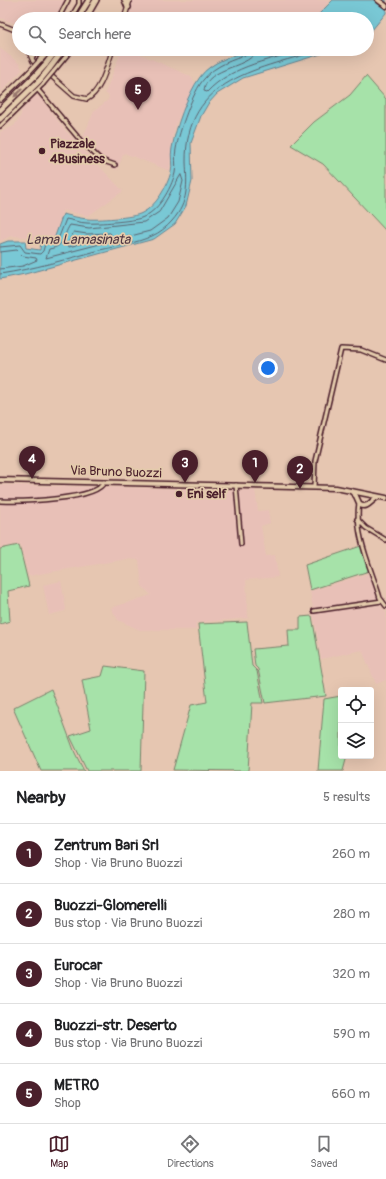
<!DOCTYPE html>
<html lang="en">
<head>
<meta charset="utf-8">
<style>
  body { margin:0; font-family:Pangolin,sans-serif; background:#f6f6f6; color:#202124 }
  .controls { position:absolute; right:12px; bottom:12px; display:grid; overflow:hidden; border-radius:4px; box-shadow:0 4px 16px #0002 }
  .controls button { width:36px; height:36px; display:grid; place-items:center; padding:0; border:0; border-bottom:1px solid #e0e0e0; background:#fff; color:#202124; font:20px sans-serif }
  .you { position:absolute; left:268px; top:368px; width:14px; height:14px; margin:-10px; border:3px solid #fff; border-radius:50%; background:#1a73e8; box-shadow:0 0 0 6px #1a73e833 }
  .badge { display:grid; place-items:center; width:26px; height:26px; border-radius:50%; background:#4a1f2b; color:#fff; font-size:13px; font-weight:700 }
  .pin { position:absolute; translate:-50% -33px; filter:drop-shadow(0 1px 2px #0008) }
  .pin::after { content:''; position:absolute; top:21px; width:14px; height:12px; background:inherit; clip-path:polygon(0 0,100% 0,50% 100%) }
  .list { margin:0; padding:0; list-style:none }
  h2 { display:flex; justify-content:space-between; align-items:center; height:52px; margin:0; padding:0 16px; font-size:17px }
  h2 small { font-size:13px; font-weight:400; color:#757577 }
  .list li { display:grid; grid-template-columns:26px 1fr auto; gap:12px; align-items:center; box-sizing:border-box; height:60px; padding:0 16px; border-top:1px solid #e0e0e0 }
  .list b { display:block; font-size:15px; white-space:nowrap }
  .list p { margin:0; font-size:13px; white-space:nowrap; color:#757577 }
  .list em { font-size:13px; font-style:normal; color:#757577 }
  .icon { flex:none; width:22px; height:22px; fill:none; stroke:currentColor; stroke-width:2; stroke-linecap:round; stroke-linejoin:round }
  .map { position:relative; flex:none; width:386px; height:771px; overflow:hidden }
  .search { position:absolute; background:#fff; box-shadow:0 4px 16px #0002; left:12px; right:12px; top:12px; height:44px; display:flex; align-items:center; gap:10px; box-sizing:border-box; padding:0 14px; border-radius:22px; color:#757577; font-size:15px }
  .sheet { height:352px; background:#fff }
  nav { display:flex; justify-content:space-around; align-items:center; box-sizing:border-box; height:56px; border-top:1px solid #e0e0e0; background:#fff; font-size:11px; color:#757577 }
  nav a { display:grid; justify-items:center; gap:2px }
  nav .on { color:#4a1f2b }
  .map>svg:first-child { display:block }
  .built { fill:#e8c0b7 }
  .green { fill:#a6e2a9; stroke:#78806a }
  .water { fill:#79c8d5; stroke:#668491 }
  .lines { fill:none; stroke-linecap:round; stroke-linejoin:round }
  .shore { stroke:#5d636f; stroke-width:1 }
  .stream { stroke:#668491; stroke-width:1 }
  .minor-casing { stroke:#4a1f2b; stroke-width:6 }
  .tertiary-casing { stroke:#4a1f2b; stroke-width:6 }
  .secondary-casing { stroke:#4a1f2b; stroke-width:7 }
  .trunk-casing { stroke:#4a1f2b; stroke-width:8 }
  .minor { stroke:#e4cbac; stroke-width:3 }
  .tertiary { stroke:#e4cbac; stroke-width:3.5 }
  .secondary { stroke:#e4cbac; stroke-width:4 }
  .trunk { stroke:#e4cbac; stroke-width:5 }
  .minor-bridge-casing { stroke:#4a1f2b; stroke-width:6; stroke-linecap:butt }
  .tertiary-bridge-casing { stroke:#4a1f2b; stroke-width:6; stroke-linecap:butt }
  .trunk-bridge-casing { stroke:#4a1f2b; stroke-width:8; stroke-linecap:butt }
  .minor-bridge { stroke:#e4cbac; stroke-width:3 }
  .tertiary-bridge { stroke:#e4cbac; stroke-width:3.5 }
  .trunk-bridge { stroke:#e4cbac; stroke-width:5 }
  .oneway { fill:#97756c }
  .poi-dot { fill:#4a1f2b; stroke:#e4cbac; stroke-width:1.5 }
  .labels { text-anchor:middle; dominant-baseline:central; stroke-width:3.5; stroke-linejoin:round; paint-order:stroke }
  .poi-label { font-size:13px; font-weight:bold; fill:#4a1f2b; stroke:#e4cbac; text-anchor:start }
  .street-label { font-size:13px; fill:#4a1f2b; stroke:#e4cbac }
  .water-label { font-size:14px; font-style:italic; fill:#513844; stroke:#e4cbac }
</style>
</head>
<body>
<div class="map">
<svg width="386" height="771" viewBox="0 0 386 771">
  <rect width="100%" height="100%" fill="#e6c6b1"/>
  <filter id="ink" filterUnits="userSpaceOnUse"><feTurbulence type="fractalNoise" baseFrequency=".025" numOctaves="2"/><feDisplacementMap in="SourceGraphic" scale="8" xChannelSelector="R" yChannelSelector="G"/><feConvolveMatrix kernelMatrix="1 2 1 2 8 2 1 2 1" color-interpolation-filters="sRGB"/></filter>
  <g filter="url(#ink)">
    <g class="built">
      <polygon points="0,0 65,0 54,19 19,19 19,25 0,18"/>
      <polygon points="132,0 330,0 319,15 311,19 126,19"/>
      <polygon points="0,48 20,64 22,70 0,93"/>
      <polygon points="122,49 129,49 192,77 195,84 177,122 173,135 170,171 124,153 117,170 104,164 81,142 94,111 108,100 109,96 105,93"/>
      <polygon points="35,96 40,97 65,130 123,191 88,216 63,210 54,238 40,237 39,245 27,245 27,237 11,236 0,241 0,132 14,126 21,115 21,110"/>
      <polygon points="0,485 255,490 258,511 268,510 270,523 261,526 266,556 275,555 278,577 246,580 248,618 196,623 196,630 140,630 118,620 111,608 151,595 142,586 139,560 127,559 28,576 20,544 0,548"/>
      <polygon points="369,573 379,600 313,608 310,591"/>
      <polygon points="61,581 66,609 65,611 49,615 43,585"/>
      <polygon points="380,605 386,612 386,680 376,684 362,650 321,659 313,613"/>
    </g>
    <g class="green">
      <polygon points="366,76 386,99 386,231 323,164 291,145 314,122 350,95"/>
      <polygon points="19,545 29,586 8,591 10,621 0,624 0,549"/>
      <polygon points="361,546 369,571 310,590 305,565"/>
      <polygon points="312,616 326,696 265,703 258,669 255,666 253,649 289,646 288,630 300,630 300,617"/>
      <polygon points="247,622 252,666 257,671 263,703 252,703 248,771 173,770 191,705 207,702 198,624"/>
      <polygon points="105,666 144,671 141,771 87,771 70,736 91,729 82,680 102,676"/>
      <polygon points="51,689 75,753 84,771 41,771 13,708"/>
      <polygon points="341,696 341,756 347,756 343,771 318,771 324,699"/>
    </g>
    <g class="water">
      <polygon points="333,0 386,0 386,13 367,36 367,19 314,19"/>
      <path d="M253,49H337L243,78L217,94L208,104L201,116L191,143L192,181L186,206L175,224L154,239L25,274L0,279V244L8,241H25L26,248L40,250L41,240L54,239L63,214C71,216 79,218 87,219C97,220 133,218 142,213C156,206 167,187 171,172C173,165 170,156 172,148C176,127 187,95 200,77C211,61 235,55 253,49Z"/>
    </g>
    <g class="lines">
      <g class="shore">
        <path d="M256,49C255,68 205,66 204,91L207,92C232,65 273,59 307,49"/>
        <path d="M181,175L183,181L178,202L168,218L150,231L46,258L49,249C66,246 62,237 70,225L89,228L144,222L159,212Z"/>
        <polygon points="74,232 87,234 110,233 111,235 69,247 68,244"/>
        <path d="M0,247L20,245L25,252L40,254L43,251L45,244L57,242L66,219C73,220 80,223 87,223C97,224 133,221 141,218C158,212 171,189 175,173C177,165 174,156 176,149C179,132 193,91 204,79C215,65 233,60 249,54L251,49"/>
        <polyline points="0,252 17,250 23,256 36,258 37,260 23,266 0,269"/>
        <path d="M0,274C34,269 67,259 100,250C117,246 137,243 152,236C159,233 167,227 172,221C189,202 187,185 186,162C185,77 260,69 324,49"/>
      </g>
      <g class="stream">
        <polyline points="217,49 229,50 240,53"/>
        <polyline points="131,52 137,49"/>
      </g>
      <defs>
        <g id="minor">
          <polyline points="58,19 68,0"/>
          <polyline points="70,19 79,4 79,0"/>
          <polyline points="32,58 37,49"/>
          <polyline points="53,72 72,49"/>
          <polyline points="38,90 81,141 101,160 115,165"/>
          <polyline points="0,126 43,84"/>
          <polyline points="236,485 241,544"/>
          <polyline points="314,487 315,461 341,349 361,350 386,360"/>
          <path d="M0,501C18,502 98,500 104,482"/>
          <path d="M359,503C354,534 371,568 380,598L386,606"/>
          <polyline points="357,519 366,528 386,540"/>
          <polyline points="314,611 382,601"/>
        </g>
        <g id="tertiary">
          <polyline points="124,19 130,0"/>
          <polyline points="0,24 15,30 19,35"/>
          <polyline points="28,49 33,61 42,69"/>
          <path d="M49,74L74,96L87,99C102,91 107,65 113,49"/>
          <polyline points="0,100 29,72"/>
        </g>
        <g id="secondary">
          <polyline points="378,0 386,6"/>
          <polyline points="0,480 336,488 386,498"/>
          <path d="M351,491L356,496L360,505C368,509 371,500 378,497"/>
        </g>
        <g id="trunk">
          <polyline points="125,0 128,7"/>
          <polyline points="77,19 89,0"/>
          <polyline points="85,19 96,0"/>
          <polyline points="40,60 50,49"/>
          <polyline points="45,65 57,49"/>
          <polyline points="49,69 64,49"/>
          <polyline points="0,110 35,76"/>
          <polyline points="0,119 40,80"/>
        </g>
      </defs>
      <use href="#minor" class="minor-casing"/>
      <use href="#tertiary" class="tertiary-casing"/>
      <use href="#secondary" class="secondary-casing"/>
      <use href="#trunk" class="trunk-casing"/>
      <use href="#minor" class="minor"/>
      <use href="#tertiary" class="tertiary"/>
      <use href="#secondary" class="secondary"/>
      <use href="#trunk" class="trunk"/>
      <defs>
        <polyline id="minor-bridge" points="43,84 53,72"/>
        <polyline id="tertiary-bridge" points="29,72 40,60"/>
        <g id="trunk-bridge">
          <polyline points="35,76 45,65"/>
          <polyline points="40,80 49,69"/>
        </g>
      </defs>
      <use href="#minor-bridge" class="minor-bridge-casing"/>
      <use href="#tertiary-bridge" class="tertiary-bridge-casing"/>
      <use href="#trunk-bridge" class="trunk-bridge-casing"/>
      <use href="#minor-bridge" class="minor-bridge"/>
      <use href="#tertiary-bridge" class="tertiary-bridge"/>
      <use href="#trunk-bridge" class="trunk-bridge"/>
    </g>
    <defs><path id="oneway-solid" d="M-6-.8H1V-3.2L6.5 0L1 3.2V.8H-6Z"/></defs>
    <use class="oneway" href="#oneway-solid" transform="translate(18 93) rotate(136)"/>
  </g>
  <g class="poi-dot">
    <circle cx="42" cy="151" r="4"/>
    <circle cx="179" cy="494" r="4"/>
  </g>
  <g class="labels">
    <g class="poi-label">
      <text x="50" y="144">Piazzale<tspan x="50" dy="15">4Business</tspan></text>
      <text x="187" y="494">Eni self</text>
    </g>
    <g class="street-label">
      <text transform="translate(116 472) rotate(2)">Via Bruno Buozzi</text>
    </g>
    <g class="water-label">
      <text x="78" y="239">Lama Lamasinata</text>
    </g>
  </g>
</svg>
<div class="controls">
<button><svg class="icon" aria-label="locate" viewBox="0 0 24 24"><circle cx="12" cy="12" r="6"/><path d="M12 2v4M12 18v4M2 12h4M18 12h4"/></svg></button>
<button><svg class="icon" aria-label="layers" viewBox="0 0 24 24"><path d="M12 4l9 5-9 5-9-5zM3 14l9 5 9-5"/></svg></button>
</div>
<div class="you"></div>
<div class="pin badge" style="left:255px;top:483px">1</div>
<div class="pin badge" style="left:300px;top:489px">2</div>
<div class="pin badge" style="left:185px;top:483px">3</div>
<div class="pin badge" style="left:32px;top:479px">4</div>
<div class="pin badge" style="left:138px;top:110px">5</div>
<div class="search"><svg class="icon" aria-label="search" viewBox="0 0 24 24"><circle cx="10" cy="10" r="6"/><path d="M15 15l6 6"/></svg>Search here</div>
</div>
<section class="sheet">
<h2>Nearby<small>5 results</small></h2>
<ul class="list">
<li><span class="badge">1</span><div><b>Zentrum Bari Srl</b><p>Shop · Via Bruno Buozzi</p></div><em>260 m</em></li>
<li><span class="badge">2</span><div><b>Buozzi-Glomerelli</b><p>Bus stop · Via Bruno Buozzi</p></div><em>280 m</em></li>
<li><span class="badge">3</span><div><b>Eurocar</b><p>Shop · Via Bruno Buozzi</p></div><em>320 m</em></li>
<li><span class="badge">4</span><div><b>Buozzi-str. Deserto</b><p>Bus stop · Via Bruno Buozzi</p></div><em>590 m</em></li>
<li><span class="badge">5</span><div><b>METRO</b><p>Shop</p></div><em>660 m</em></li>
</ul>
</section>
<nav>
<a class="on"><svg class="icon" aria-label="map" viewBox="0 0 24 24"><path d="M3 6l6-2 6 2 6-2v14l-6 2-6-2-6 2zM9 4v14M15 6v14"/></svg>Map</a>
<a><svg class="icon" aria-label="directions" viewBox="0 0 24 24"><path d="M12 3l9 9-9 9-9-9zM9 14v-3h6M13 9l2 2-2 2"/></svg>Directions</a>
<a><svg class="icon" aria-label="saved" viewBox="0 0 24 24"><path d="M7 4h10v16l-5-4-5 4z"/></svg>Saved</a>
</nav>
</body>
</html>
